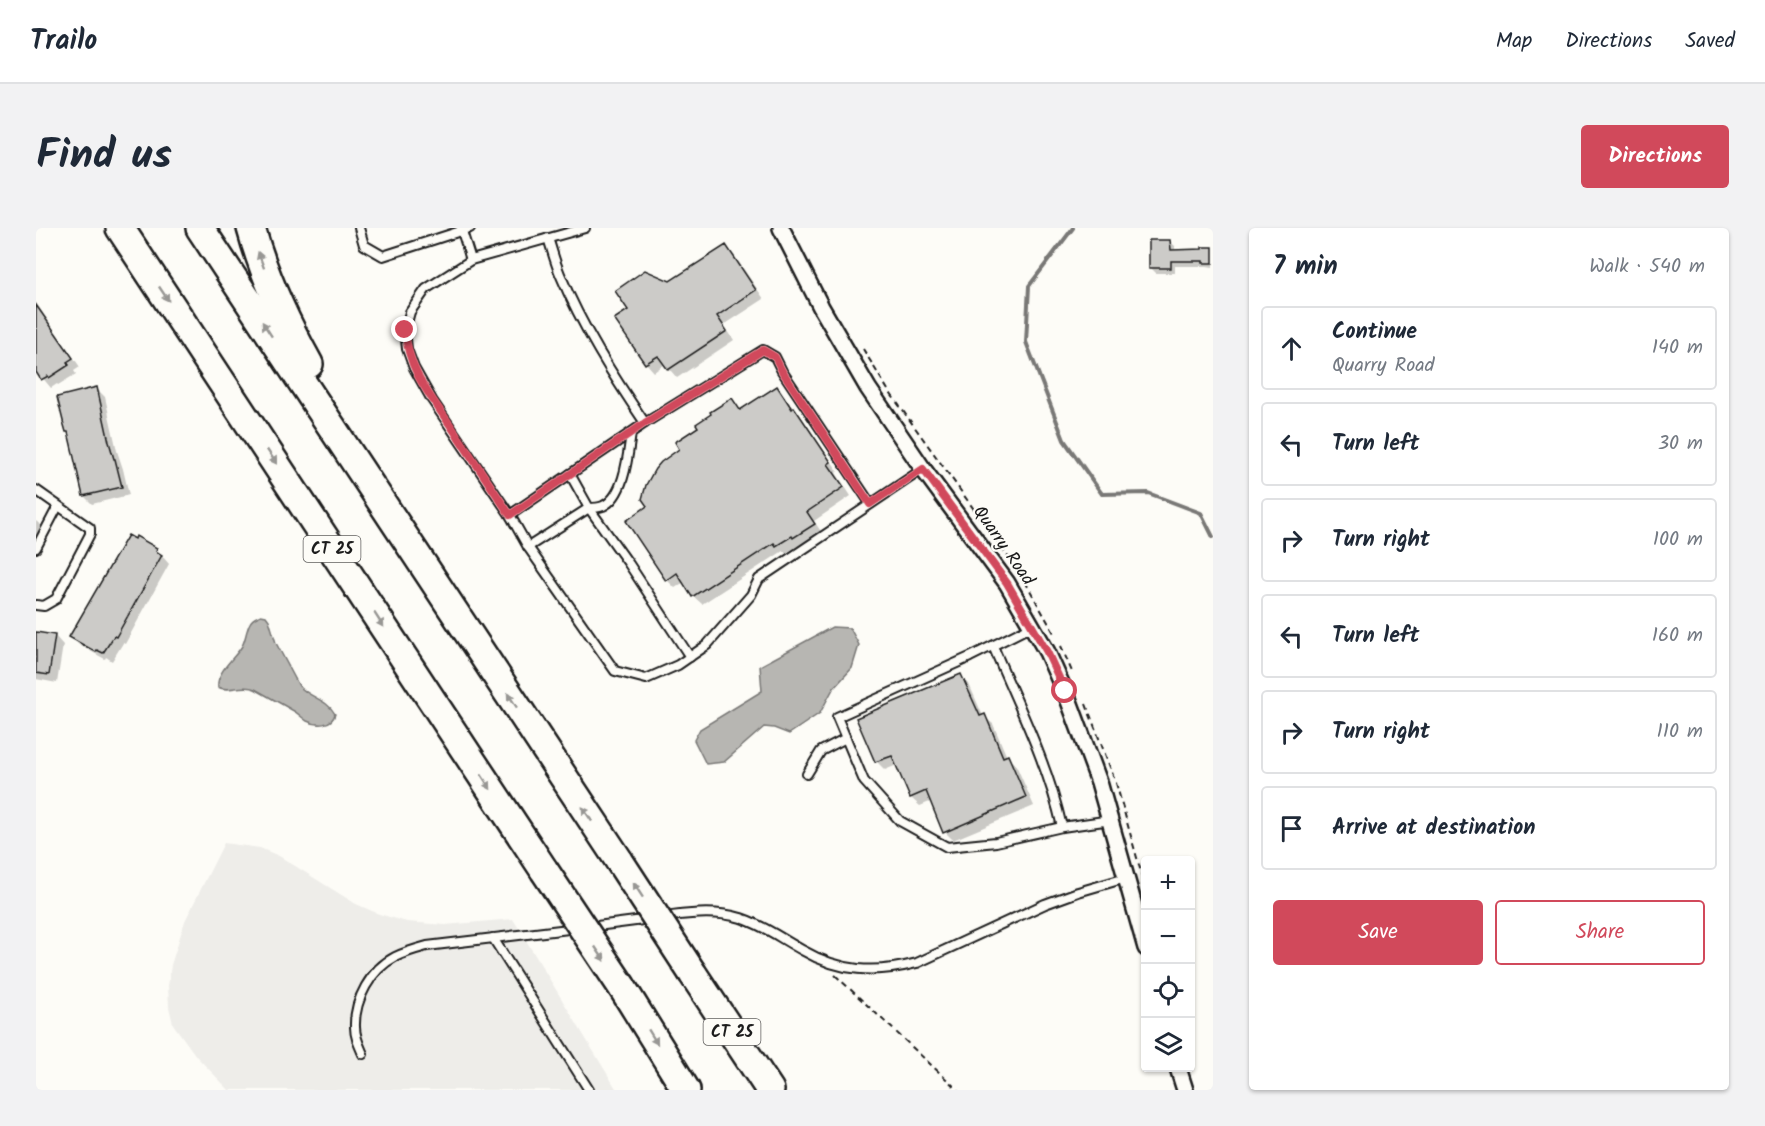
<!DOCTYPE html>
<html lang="en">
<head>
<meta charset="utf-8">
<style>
  body { margin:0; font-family:Kalam,sans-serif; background:#f2f2f3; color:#1f2937 }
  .controls { position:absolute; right:18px; bottom:18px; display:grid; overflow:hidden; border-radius:6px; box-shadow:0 2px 4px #0004 }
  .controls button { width:54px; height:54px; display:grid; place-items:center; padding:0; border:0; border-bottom:2px solid #e0e1e3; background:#fff; color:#1f2937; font:30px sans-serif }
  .stop { position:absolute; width:18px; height:18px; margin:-14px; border:4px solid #d1495b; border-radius:50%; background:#fff }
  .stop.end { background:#d1495b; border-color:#fff; box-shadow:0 2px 6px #0008 }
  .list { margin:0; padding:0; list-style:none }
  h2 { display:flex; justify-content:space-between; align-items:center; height:78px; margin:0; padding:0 24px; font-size:26px }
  h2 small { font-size:20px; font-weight:400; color:#747a83 }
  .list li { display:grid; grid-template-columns:39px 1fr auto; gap:18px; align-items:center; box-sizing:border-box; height:84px; margin:0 12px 12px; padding:0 12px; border:2px solid #e0e1e3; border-radius:6px }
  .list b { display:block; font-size:22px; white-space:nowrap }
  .list p { margin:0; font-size:20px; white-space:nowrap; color:#747a83 }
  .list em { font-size:20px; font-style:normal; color:#747a83 }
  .actions { display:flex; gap:12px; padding:18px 24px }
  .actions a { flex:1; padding:14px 0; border:2px solid #d1495b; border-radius:6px; text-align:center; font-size:21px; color:#d1495b }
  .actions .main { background:#d1495b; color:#fff }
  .icon { flex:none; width:33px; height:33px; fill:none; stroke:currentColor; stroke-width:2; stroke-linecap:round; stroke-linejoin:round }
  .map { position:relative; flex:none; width:1177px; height:862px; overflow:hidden; border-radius:6px }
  header { display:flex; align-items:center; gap:36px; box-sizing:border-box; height:84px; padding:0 30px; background:#fff; border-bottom:2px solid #e0e1e3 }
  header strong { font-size:28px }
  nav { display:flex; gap:33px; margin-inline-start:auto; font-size:21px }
  .intro { display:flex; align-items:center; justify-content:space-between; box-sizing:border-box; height:144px; padding:0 36px }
  h1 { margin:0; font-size:42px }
  .button { padding:15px 27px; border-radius:6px; background:#d1495b; color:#fff; font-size:21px; font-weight:700 }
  main { display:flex; gap:36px; padding:0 36px }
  aside { flex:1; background:#fff; border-radius:6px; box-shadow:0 2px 4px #0004 }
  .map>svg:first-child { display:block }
  .built { fill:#eeede9 }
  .water { fill:#b7b6b2; stroke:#797876; stroke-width:1.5 }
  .shadow { fill:#0003 }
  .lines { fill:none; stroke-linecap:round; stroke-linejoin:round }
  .stream { stroke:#797876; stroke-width:4 }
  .building { fill:#cccbc8; stroke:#1c1c1c; stroke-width:1.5 }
  .service-casing { stroke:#1c1c1c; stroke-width:12 }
  .minor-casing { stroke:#1c1c1c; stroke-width:20 }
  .motorway-casing { stroke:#1c1c1c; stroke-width:32 }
  .path { stroke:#1c1c1c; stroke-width:2; stroke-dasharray:6 4.5; stroke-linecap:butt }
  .service { stroke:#fdfcf7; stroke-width:8 }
  .minor { stroke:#fdfcf7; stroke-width:15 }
  .motorway { stroke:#fdfcf7; stroke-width:27 }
  .motorway-bridge-casing { stroke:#1c1c1c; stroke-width:32; stroke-linecap:butt }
  .motorway-bridge { stroke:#fdfcf7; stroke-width:27 }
  .oneway { fill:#989794 }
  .route { stroke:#d1495b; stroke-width:8 }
  .labels { text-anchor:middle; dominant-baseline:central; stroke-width:4.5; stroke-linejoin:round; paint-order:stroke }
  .shield { fill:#fdfcf7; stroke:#605f5e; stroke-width:1.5 }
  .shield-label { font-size:16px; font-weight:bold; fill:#1c1c1c }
  .street-label { font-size:18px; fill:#1c1c1c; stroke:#fdfcf7 }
</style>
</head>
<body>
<header>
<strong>Trailo</strong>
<nav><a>Map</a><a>Directions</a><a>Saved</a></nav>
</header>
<div class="intro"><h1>Find us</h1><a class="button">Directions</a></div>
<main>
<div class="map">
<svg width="1177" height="862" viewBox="0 0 1177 862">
  <rect width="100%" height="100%" fill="#fdfcf7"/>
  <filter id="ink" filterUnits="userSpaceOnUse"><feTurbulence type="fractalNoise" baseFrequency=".0167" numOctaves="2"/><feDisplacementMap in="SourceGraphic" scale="12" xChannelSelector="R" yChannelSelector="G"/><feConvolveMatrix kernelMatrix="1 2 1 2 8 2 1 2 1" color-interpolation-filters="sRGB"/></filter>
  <g filter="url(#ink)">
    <polygon class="built" points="188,615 224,620 243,628 320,676 343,686 371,694 409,697 477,691 581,862 193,862 160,828 137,796 133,779 132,758 135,737 149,693"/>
    <g class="water">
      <path d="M225,387L230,388L233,392L240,415L263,458C274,470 291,471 299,486C296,498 281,498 271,493C266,490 262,485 256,482C244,475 231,468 219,461C207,455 192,465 182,459C180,444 199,430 206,418C210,411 210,402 214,395C216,390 221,389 225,387Z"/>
      <polygon points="796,399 814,400 823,417 816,440 797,461 784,485 753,506 738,500 728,499 688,534 670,536 658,512 664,501 726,463 724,438"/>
    </g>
    <g class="shadow">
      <polygon points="1134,13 1139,18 1139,23 1168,23 1168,20 1177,20 1177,39 1171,38 1139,38 1139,45 1120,45 1115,40"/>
      <polygon points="690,19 698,27 728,71 688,97 698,112 641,150 629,136 618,144 610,135 635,55"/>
      <polygon points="0,75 44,139 38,143 40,146 22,157 21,156 15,160 0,142"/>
      <polygon points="741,160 766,190 802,243 800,245 815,268 778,293 786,305 767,318 765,316 750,325 747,323 666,376 657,368 648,354 639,360 631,352 613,279 645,221 664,199 695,172 706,183"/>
      <polygon points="61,161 69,169 81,223 87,241 93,267 56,276 48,268 34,205"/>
      <polygon points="0,293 10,302 0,318"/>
      <polygon points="120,321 133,336 89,416 87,415 76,433 70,429 69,431 43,417 35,409"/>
      <polygon points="0,405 19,408 27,417 21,455 0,451"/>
      <polygon points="925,448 933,456 947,488 957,496 971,529 980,537 998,578 917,612 909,604 896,573 884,578 875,570 861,537 849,542 841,534 822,491"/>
    </g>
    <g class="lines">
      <polyline class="stream" points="1037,0 993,58 990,114 1028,212 1066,266 1112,265 1165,285 1177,309"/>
    </g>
    <g class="building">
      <polygon points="1113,12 1134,12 1135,22 1166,21 1166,19 1177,19 1177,35 1167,35 1167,33 1135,33 1135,40 1113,40"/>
      <polygon points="690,17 720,62 681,88 691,103 632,142 622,128 609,136 578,91 592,82 579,63 609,42 634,53"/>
      <polygon points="0,77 37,130 31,134 33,137 13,150 12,148 5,152 0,144"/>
      <polygon points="741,158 756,181 758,179 795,234 792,236 808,259 771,284 779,296 757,310 756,308 740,318 738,315 656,369 641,345 630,353 590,293 611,278 606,271 610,257 619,241 625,234 643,221 639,214 662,199 660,196 675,186 674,184 696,170 704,182"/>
      <polygon points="61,159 73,214 78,231 79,231 86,259 47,268 32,204 30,204 28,197 21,169"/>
      <polygon points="92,307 99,311 100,308 121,320 120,323 126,327 80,409 78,408 67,425 61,422 60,424 33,409"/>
      <polygon points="0,404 19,407 13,447 0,445"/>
      <polygon points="925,446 944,488 949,486 967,529 972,527 990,569 907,605 890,563 874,570 856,528 839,534 820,490"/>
    </g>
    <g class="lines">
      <defs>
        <g id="service">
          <polyline points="323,0 328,17 347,28 434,0"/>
          <polyline points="425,0 435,32"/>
          <polyline points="549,0 435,32 390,61 374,84 369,102 371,121 378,140 396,172 474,287 492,319 579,443 610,451 642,437 671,417 715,367 723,351 887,241"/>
          <path d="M512,10C516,22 519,34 524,46C546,99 577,148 609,195"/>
          <polyline points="534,246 553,280 593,336 654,429"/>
          <polyline points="0,262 54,300 54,306 20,371 8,378 0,377"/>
          <polyline points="474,287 609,195 727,122 739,129 746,143 834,275"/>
          <path d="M492,319L553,280C558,280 562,280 567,278C589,268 592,226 595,205"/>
          <polyline points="0,320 22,278"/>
          <polyline points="996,398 934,429 801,489 828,553 864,593 911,619 960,614 1026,599 1075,592"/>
          <path d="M957,418C982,477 1012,536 1026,599"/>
          <polyline points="771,546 785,523 810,510"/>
          <path d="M627,689C654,686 678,682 705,690C729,698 744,710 766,722C804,744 839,746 881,735L1009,676L1042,664L1090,650"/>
          <polyline points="553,699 615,691"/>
          <polyline points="457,710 553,862"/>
          <path d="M327,826C323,817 319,809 319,799C318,772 335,741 359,729C369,724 380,721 391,718L541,700"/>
        </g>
        <g id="minor">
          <polyline points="745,0 785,79 832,160 887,241 971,355 1011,424 1033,473 1063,554 1110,720"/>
          <polyline points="1142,840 1149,862"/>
        </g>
        <g id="motorway">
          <polyline points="84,0 508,642"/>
          <polyline points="164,0 584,634"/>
          <path d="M215,0C228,48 249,93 273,136"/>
          <polyline points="657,746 734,862"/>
          <polyline points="586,759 650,862"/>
        </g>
      </defs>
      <use href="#service" class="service-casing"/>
      <use href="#minor" class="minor-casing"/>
      <use href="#motorway" class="motorway-casing"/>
      <g class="path">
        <polyline points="827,121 852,162 986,348 1018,405"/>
        <polyline points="1025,418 1037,446"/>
        <polyline points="1050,476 1080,555 1110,662"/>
        <polyline points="799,747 922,862"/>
        <polyline points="1154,828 1158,840"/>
      </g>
      <use href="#service" class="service"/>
      <use href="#minor" class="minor"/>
      <use href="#motorway" class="motorway"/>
      <defs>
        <g id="motorway-bridge">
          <polyline points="584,634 657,746"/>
          <polyline points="508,642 586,759"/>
        </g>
      </defs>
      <use href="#motorway-bridge" class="motorway-bridge-casing"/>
      <use href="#motorway-bridge" class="motorway-bridge"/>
    </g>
    <defs><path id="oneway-solid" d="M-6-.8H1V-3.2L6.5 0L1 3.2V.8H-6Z" transform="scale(1.5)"/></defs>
    <g class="oneway">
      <use href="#oneway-solid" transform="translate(225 32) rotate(-110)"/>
      <use href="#oneway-solid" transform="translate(128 66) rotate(56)"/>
      <use href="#oneway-solid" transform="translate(231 101) rotate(-123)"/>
      <use href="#oneway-solid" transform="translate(236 229) rotate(56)"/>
      <use href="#oneway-solid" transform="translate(343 392) rotate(57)"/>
      <use href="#oneway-solid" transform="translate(476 472) rotate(-123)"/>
      <use href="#oneway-solid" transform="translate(450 554) rotate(57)"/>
      <use href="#oneway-solid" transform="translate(551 586) rotate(-124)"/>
      <use href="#oneway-solid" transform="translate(602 662) rotate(-123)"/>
      <use href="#oneway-solid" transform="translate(564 726) rotate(56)"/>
      <use href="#oneway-solid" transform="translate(617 809) rotate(58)"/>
    </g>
  </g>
  <g class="lines" filter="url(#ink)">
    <path class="route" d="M369,102C373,145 394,167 417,201C436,230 455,258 474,287L609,195L727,122L739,129L746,143L834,276L887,241L971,355L1011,424L1029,463"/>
  </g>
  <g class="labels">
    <g class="shield">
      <rect x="267.5" y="308" width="57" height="26" rx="4.5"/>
      <rect x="667.5" y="791" width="57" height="26" rx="4.5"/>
    </g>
    <g class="shield-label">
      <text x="296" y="321">CT 25</text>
      <text x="696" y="804">CT 25</text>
    </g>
    <g class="street-label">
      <text transform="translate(967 318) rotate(55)">Quarry Road</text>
    </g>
  </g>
</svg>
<div class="controls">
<button>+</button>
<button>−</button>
<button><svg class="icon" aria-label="locate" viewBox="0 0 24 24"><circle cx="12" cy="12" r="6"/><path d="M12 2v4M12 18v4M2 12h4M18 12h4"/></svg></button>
<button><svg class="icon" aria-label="layers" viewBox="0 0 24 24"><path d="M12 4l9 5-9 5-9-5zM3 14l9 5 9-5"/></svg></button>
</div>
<div class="stop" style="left:1029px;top:463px"></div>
<div class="stop end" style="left:369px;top:102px"></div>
</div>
<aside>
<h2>7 min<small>Walk · 540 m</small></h2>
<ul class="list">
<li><svg class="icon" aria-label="ahead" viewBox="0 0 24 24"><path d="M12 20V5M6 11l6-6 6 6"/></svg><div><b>Continue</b><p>Quarry Road</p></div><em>140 m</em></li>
<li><svg class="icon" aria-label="left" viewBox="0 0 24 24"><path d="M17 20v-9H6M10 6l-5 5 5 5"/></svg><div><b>Turn left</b></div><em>30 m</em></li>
<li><svg class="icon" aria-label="right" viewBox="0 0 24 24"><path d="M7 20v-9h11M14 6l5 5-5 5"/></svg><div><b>Turn right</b></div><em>100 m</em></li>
<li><svg class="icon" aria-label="left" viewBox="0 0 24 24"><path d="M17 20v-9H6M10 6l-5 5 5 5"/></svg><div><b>Turn left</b></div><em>160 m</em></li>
<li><svg class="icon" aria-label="right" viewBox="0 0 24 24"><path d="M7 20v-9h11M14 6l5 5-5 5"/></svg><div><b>Turn right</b></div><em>110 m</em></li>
<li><svg class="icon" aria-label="arrive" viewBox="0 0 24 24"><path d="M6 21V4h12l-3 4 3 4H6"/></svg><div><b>Arrive at destination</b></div></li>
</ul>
<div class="actions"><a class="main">Save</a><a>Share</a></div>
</aside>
</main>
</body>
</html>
